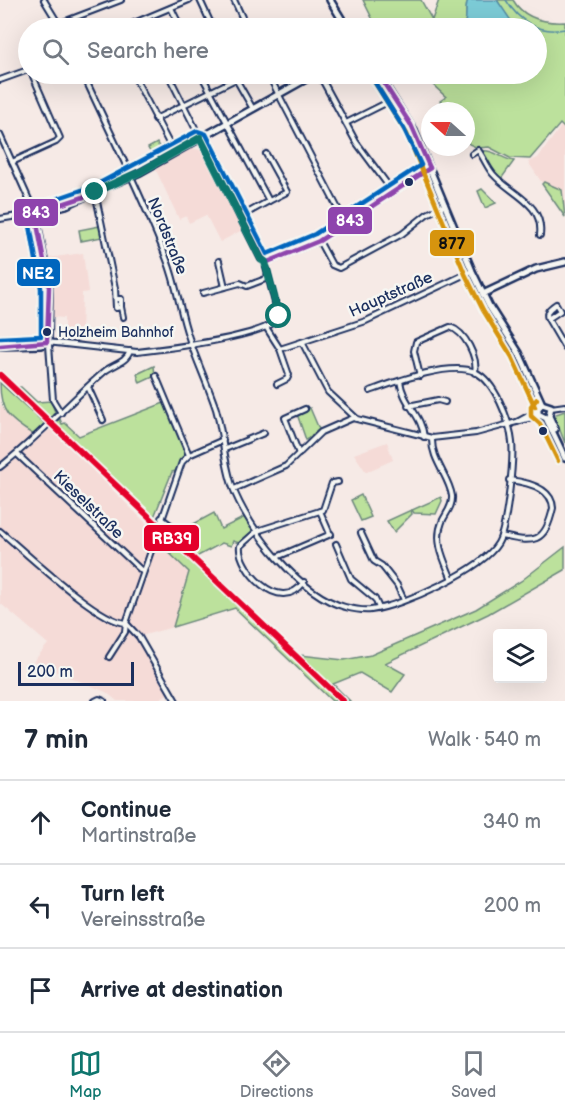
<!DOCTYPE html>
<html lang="en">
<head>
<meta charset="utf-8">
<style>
  body { margin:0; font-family:"Balsamiq Sans",sans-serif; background:#f2f2f3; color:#1f2937 }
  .controls { position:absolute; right:18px; bottom:18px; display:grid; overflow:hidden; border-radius:6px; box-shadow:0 6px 24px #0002 }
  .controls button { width:54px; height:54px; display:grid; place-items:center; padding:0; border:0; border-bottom:2px solid #e0e1e3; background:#fff; color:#1f2937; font:30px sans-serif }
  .compass { position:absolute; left:421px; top:102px; width:54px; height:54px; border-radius:50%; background:#fff; box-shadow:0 6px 24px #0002; rotate:291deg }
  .scale { position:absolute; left:18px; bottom:15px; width:116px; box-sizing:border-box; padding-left:6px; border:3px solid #1b2f5e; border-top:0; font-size:16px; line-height:21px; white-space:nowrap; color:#1b2f5e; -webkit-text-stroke:4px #f6f6f2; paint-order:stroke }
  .stop { position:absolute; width:18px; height:18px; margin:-14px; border:4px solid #0f766e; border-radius:50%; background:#fff }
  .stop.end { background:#0f766e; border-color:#fff; box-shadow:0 2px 6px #0008 }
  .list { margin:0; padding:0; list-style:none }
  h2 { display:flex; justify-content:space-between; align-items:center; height:78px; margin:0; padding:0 24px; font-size:26px }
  h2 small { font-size:20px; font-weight:400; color:#747a83 }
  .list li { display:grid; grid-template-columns:39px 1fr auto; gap:18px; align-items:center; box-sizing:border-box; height:84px; padding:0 24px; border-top:2px solid #e0e1e3 }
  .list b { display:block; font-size:22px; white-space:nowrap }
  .list p { margin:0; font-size:20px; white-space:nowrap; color:#747a83 }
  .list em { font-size:20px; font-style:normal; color:#747a83 }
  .icon { flex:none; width:33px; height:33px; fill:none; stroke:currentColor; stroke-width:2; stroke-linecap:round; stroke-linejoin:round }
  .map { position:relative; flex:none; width:565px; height:701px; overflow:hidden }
  .search { position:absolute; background:#fff; box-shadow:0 6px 24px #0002; left:18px; right:18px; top:18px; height:66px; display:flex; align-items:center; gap:15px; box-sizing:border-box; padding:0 21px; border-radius:33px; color:#747a83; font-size:22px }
  .sheet { height:330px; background:#fff }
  nav { display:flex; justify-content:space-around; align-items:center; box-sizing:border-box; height:84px; border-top:2px solid #e0e1e3; background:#fff; font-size:16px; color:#747a83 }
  nav a { display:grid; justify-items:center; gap:3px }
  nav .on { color:#0f766e }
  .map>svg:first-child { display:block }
  .built { fill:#f5dbd7 }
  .green { fill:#bce19c; stroke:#6c887d; stroke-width:1.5 }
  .water { fill:#7bcbd6; stroke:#558da6; stroke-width:1.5 }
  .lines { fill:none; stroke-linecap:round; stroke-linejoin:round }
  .stream { stroke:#558da6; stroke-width:1.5 }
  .street-casing { stroke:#1b2f5e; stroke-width:8 }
  .secondary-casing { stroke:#1b2f5e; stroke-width:10 }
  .street { stroke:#f6f6f2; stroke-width:4 }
  .secondary { stroke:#f6f6f2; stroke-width:5 }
  .bus-1-casing { stroke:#f6f6f2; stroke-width:9 }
  .bus-2-casing { stroke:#f6f6f2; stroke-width:9 }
  .bus-3-casing { stroke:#f6f6f2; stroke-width:9 }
  .bus-1 { stroke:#8e44ad; stroke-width:4.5 }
  .bus-2 { stroke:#d6940e; stroke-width:4.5 }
  .bus-3 { stroke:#0065bd; stroke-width:4.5 }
  .rail-1-casing { stroke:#f6f6f2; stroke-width:10 }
  .rail-1 { stroke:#e4002b; stroke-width:6 }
  .route { stroke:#0f766e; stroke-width:8 }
  .bus-dot { fill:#1b2f5e; stroke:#f6f6f2; stroke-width:2 }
  .labels { text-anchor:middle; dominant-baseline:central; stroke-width:5; stroke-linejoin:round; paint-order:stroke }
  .bus-label { font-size:14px; fill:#1b2f5e; stroke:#f6f6f2; text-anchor:start }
  .street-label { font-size:16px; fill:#1b2f5e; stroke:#f6f6f2 }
  .line-badge { stroke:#f6f6f2; stroke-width:2 }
  .badge-label { font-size:16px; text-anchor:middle; font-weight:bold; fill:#fff }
  .pale-badge-label { font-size:16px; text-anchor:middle; font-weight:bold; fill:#111 }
</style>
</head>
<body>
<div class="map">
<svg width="565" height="701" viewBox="0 0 565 701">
  <rect width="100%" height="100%" fill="#f6eae6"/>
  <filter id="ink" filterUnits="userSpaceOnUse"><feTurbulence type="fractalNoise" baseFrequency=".0167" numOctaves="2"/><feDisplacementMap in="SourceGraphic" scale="12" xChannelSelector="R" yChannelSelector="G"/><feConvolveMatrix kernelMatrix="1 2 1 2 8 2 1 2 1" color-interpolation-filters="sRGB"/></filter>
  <g filter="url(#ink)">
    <g class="built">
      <polygon points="562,125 565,126 565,217 528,162 538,158"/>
      <polygon points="192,148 200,150 242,230 220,242 206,215 189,223 186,216 179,219 155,168"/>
      <polygon points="83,253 88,292 82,293 81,341 64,341 64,318 53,317 53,287 48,258"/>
      <polygon points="0,373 14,387 346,701 338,701 71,449 153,530 151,536 189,572 173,627 137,637 169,693 156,701 117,701 106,692 33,662 48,644 0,603 0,471 50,429 0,382"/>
      <polygon points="0,404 17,425 34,435 0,463"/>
      <polygon points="387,442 393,460 366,472 354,454"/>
    </g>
    <g class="green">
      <path d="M363,0H421L432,20L439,0H468C464,9 468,17 464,25L466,28H432V20L428,28H377Z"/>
      <path d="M497,0H513C524,19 545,23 565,22V129L560,124L530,159L510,158L489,147L478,148L469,144L466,138V111H445L440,101L446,97L432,84L445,74H536V28H514Z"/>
      <polygon points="157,143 159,147 165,144 168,151 154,159 148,148"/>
      <path d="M481,151C493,149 502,159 514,161L501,179L494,173Z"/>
      <polygon points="544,182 562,190 565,217 542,184"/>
      <polygon points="482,189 496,203 485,208 478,191"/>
      <polygon points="100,226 102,237 81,241 79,230"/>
      <polygon points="154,366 155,376 140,383 137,374"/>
      <path d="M0,383L45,424L34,435C9,420 0,412 0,383Z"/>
      <polygon points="14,387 21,387 37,402 51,401 55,412 49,420"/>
      <polygon points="164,403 187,452 176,471 172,472 154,517 54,425 60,419 62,424 65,423 79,436"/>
      <polygon points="310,408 319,429 306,440 297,414"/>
      <polygon points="565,411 565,443 555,418 556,414"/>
      <polygon points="361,495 371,517 361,521 351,500"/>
      <polygon points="441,497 442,501 436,514 414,513 412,510"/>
      <polygon points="411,510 412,514 394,532 387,521"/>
      <polygon points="214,513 221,529 245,517 253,531 239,543 233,541 231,546 222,543 196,557 300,655 344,660 371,655 476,609 521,581 565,547 565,570 488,614 385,663 405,674 392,692 360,673 333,684 350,701 346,701 160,526 176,538 173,535"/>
      <polygon points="159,532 338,701 332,701 235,608 173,627 189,572 156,540"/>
    </g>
    <path class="water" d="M468,0H497L516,28H466L464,25C468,17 464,9 468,0Z"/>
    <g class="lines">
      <path class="stream" d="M506,0C519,22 540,34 565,29"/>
      <defs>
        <g id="street">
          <polyline points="44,0 61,28"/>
          <polyline points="200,0 213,28"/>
          <polyline points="234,0 247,28"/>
          <polyline points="171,8 181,28"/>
          <polyline points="143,20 147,28"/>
          <polyline points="58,24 121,0"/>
          <polyline points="122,28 189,0"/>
          <path d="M83,74C111,135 143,197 167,260C177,285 180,313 189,338C197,362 208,385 216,409C223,434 224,463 233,488C249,530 300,595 345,607C353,609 363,611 371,610C402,606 482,570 498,543C507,528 514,460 512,442C510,421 495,381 475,372C450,361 395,382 370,391"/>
          <polyline points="133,74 174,153"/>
          <polyline points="201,74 269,201 240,217"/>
          <polyline points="233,74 253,109"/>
          <polyline points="268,74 346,224"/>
          <polyline points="319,74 356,142 393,192"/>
          <polyline points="0,80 28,70"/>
          <polyline points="155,119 246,74"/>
          <polyline points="346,123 394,99"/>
          <polyline points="0,135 35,213 0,219"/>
          <polyline points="266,154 287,192 269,201"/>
          <path d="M472,154L478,150C484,158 487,167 493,174C510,194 544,203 540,235"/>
          <polyline points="12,162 56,142 60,138 32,74"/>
          <polyline points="95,192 115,288 116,308 121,307 123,317"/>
          <polyline points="319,241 332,265 339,268 402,234 427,214 445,205"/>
          <polyline points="219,261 225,287"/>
          <polyline points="265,263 319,241 430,168"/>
          <polyline points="203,293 240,283 247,286 268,278"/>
          <polyline points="116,299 121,299 121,307"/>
          <path d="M548,319L560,311L556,304C550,308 545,312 548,319L565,348"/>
          <polyline points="266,327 280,349 289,375 287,379 277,384"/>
          <path d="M47,342L137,352C163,349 266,337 279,318L265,263L261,259L168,74"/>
          <polyline points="302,342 328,392 356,418"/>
          <polyline points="49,345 53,400 61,413"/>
          <polyline points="280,349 366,321 472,271"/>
          <polyline points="156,376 189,455"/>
          <path d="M420,376L414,351L416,342L450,327C465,332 478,357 475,373"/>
          <path d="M400,381C403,404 422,415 424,437"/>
          <polyline points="88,387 103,420"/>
          <polyline points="408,406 438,400 445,402"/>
          <polyline points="551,408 565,406"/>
          <polyline points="517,422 537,411"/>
          <path d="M432,438C431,460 449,476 452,496C453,507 445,514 442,522C434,541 444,560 451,577"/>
          <polyline points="225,449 264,433"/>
          <polyline points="17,454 143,572"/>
          <polyline points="299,454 285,418 305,409"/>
          <path d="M0,467C38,438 69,402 105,371C114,364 126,363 130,351"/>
          <polyline points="234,489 286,466 321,432 353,418 432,438 476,433 539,416"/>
          <polyline points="320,511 330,534"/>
          <polyline points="161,518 179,531"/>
          <path d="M0,531C24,551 98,622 126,623"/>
          <polyline points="361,533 374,561 382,566 397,585 404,600"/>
          <path d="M501,536C534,543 545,544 553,508C552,487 526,482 509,480"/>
          <polyline points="336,544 351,579 375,599 379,608"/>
          <polyline points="277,557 331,534"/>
          <path d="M304,582C279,617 237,566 240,546L257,531L323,510L332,483L338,482"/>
          <polyline points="126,623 139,637 176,701"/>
          <polyline points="109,657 125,632 126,623 182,462 189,455 223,440"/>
          <polyline points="95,701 99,699 104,701"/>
        </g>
        <g id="secondary">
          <polyline points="330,0 347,28"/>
          <polyline points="378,74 414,131 472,271 489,306 519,353 542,404"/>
          <polyline points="483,294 536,269 565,262"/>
          <polyline points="0,346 42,345 48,339 49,287 35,213 66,205 140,172 315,74"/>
          <polyline points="542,404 538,408 538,414 546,418 565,458"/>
          <polyline points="542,404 551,407 549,416 555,429"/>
        </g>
      </defs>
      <use href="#street" class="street-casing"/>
      <use href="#secondary" class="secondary-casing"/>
      <use href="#street" class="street"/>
      <use href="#secondary" class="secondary"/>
      <defs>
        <g id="bus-1">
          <polyline points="378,74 411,125 430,168"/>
          <polyline points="200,138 265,263"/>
          <polyline points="35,213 99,192 200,138"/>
          <polyline points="35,213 49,287 47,342"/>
          <polyline points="265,263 319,241 430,168"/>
          <polyline points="0,346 47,342"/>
        </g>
        <g id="bus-2">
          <polyline points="372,78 407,134 465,274 483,310 512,357 535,407"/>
          <polyline points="537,399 531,406 531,416 540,424 558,461"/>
        </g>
        <polyline id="bus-3" points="0,338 41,336 41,288 28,214 30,208 96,185 197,131 206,134 267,254 315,234 421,165 404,129 372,78"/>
      </defs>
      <use href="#bus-1" class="bus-1-casing"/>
      <use href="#bus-2" class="bus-2-casing"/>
      <use href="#bus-3" class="bus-3-casing"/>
      <use href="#bus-1" class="bus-1"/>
      <use href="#bus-2" class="bus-2"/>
      <use href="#bus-3" class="bus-3"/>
      <defs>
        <polyline id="rail-1" points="0,375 343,701"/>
      </defs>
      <use href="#rail-1" class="rail-1-casing"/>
      <use href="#rail-1" class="rail-1"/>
    </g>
  </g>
  <g class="lines" filter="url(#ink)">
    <polyline class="route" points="95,192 140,172 200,138 261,259 265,262 279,316"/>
  </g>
  <g class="bus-dot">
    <circle cx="409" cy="182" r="5"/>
    <circle cx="47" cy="332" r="5"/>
    <circle cx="543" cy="431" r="5"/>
  </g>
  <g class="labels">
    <g class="bus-label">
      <text x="58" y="332">Holzheim Bahnhof</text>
    </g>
    <g class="street-label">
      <text transform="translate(167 236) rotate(68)">Nordstraße</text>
      <text transform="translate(391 295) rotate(-24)">Hauptstraße</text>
      <text transform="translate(88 505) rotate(44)">Kieselstraße</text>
    </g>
  </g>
  <g class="line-badge">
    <rect x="13" y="198" width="46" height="29" rx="6" fill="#8e44ad"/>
    <rect x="327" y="206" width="46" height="29" rx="6" fill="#8e44ad"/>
    <rect x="429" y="229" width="46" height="28" rx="6" fill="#d6940e"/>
    <rect x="16" y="258" width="45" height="29" rx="6" fill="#0065bd"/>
    <rect x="143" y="524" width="57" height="28" rx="6" fill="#e4002b"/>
  </g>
  <g class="badge-label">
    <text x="36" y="218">843</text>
    <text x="350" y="226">843</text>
    <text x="38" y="279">NE2</text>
    <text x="172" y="544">RB39</text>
  </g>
  <g class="pale-badge-label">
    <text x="452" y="249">877</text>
  </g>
</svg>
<div class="controls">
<button><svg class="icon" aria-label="layers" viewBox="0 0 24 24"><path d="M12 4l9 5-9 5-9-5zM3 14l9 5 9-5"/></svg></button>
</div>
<svg class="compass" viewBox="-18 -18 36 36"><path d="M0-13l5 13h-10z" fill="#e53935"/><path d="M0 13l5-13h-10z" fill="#747a83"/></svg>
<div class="scale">200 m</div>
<div class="stop" style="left:279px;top:316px"></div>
<div class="stop end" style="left:95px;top:192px"></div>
<div class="search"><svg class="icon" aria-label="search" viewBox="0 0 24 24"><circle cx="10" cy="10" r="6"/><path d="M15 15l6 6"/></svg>Search here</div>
</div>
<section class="sheet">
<h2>7 min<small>Walk · 540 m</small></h2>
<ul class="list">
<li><svg class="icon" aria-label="ahead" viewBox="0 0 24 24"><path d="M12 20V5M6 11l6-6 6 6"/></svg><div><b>Continue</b><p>Martinstraße</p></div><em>340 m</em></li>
<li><svg class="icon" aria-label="left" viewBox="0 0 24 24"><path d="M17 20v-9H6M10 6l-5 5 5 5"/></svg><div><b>Turn left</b><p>Vereinsstraße</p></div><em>200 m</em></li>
<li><svg class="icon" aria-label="arrive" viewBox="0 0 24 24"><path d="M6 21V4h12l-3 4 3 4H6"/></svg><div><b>Arrive at destination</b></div></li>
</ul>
</section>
<nav>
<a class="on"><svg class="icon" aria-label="map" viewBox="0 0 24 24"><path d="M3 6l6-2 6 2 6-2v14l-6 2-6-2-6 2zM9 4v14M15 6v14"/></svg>Map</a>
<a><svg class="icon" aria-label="directions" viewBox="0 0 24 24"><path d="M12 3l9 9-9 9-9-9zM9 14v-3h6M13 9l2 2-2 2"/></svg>Directions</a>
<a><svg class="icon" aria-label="saved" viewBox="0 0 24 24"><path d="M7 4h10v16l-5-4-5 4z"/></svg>Saved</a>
</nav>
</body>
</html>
